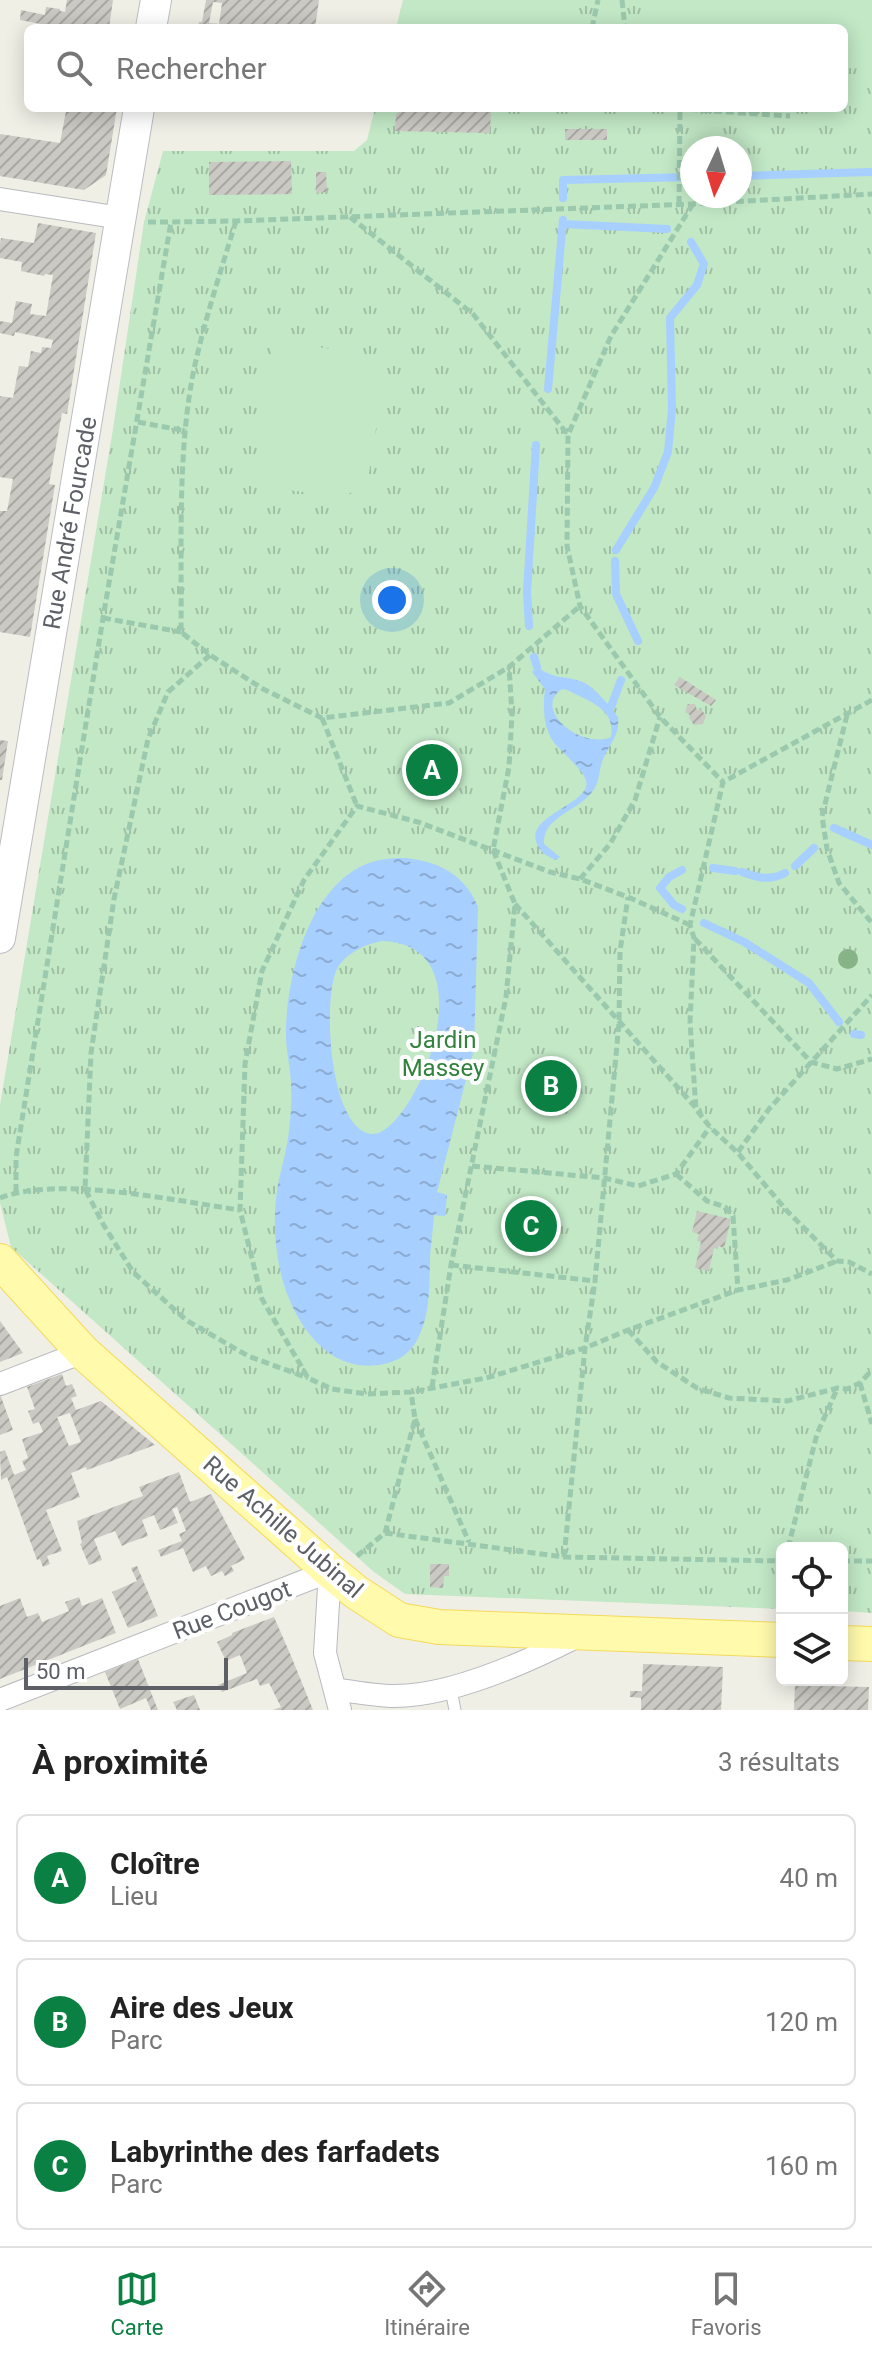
<!DOCTYPE html>
<html lang="fr">
<head>
<meta charset="utf-8">
<style>
  body { margin:0; font-family:Roboto,sans-serif; background:#f6f6f6; color:#222 }
  .controls { position:absolute; right:24px; bottom:24px; display:grid; overflow:hidden; border-radius:12px; box-shadow:0 4px 20px #0003 }
  .controls button { width:72px; height:72px; display:grid; place-items:center; padding:0; border:0; border-bottom:2px solid #e0e0e0; background:#fff; color:#222; font:40px sans-serif }
  .compass { position:absolute; left:680px; top:136px; width:72px; height:72px; border-radius:50%; background:#fff; box-shadow:0 4px 20px #0003; rotate:184deg }
  .scale { position:absolute; left:24px; bottom:20px; width:204px; box-sizing:border-box; padding-left:8px; border:4px solid #5d6067; border-top:0; font-size:22px; line-height:28px; white-space:nowrap; color:#5d6067; -webkit-text-stroke:6px #fff; paint-order:stroke }
  .you { position:absolute; left:392px; top:600px; width:28px; height:28px; margin:-20px; border:6px solid #fff; border-radius:50%; background:#1a73e8; box-shadow:0 0 0 12px #1a73e833 }
  .badge { display:grid; place-items:center; width:52px; height:52px; border-radius:50%; background:#0b8043; color:#fff; font-size:26px; font-weight:700 }
  .pin { position:absolute; translate:-50% -50%; border:4px solid #fff; box-shadow:0 2px 8px #0006 }
  .list { margin:0; padding:0; list-style:none }
  h2 { display:flex; justify-content:space-between; align-items:center; height:104px; margin:0; padding:0 32px; font-size:34px }
  h2 small { font-size:26px; font-weight:400; color:#767676 }
  .list li { display:grid; grid-template-columns:52px 1fr auto; gap:24px; align-items:center; box-sizing:border-box; height:128px; margin:0 16px 16px; padding:0 16px; border:2px solid #e0e0e0; border-radius:12px }
  .list b { display:block; font-size:30px; white-space:nowrap }
  .list p { margin:0; font-size:26px; white-space:nowrap; color:#767676 }
  .list em { font-size:26px; font-style:normal; color:#767676 }
  .icon { flex:none; width:44px; height:44px; fill:none; stroke:currentColor; stroke-width:2; stroke-linecap:round; stroke-linejoin:round }
  .map { position:relative; flex:none; width:872px; height:1710px; overflow:hidden }
  .search { position:absolute; background:#fff; box-shadow:0 4px 20px #0003; left:24px; right:24px; top:24px; height:88px; display:flex; align-items:center; gap:20px; box-sizing:border-box; padding:0 28px; border-radius:12px; color:#767676; font-size:30px }
  .sheet { height:536px; background:#fff }
  nav { display:flex; justify-content:space-around; align-items:center; box-sizing:border-box; height:112px; border-top:2px solid #e0e0e0; background:#fff; font-size:22px; color:#767676 }
  nav a { display:grid; justify-items:center; gap:4px }
  nav .on { color:#0b8043 }
  .map>svg:first-child { display:block }
  .park { fill:url(#park-tufts); fill-rule:evenodd }
  .pitch { fill:#c2e8c6 }
  .water { fill:url(#water-ripples); fill-rule:evenodd }
  .lines { fill:none; stroke-linecap:round; stroke-linejoin:round }
  .stream { stroke:#a7cfff; stroke-width:8 }
  .building { fill:url(#building-hatch); fill-rule:evenodd }
  .lane-casing { stroke:#b8bac0; stroke-width:13 }
  .street-casing { stroke:#b8bac0; stroke-width:24 }
  .secondary-casing { stroke:#bbbdc4; stroke-width:32 }
  .primary-casing { stroke:#f5da59; stroke-width:36 }
  .path { stroke:#9bc9ad; stroke-width:5; stroke-dasharray:8 4; stroke-linecap:butt }
  .lane { stroke:#fff; stroke-width:11 }
  .street { stroke:#fff; stroke-width:22 }
  .secondary { stroke:#fff; stroke-width:30 }
  .primary { stroke:#fffaac; stroke-width:34 }
  .tree { fill:#87b389 }
  .labels { text-anchor:middle; dominant-baseline:central; stroke-width:8; stroke-linejoin:round; paint-order:stroke }
  .street-label { font-size:24px; fill:#5d6067; stroke:#fff }
  .park-label { font-size:24px; fill:#31823d; stroke:#fff }
</style>
</head>
<body>
<div class="map">
<svg width="872" height="1710" viewBox="0 0 872 1710">
  <defs>
    <pattern id="park-tufts" width="24" height="20" patternUnits="userSpaceOnUse" patternTransform="scale(2)"><rect width="24" height="20" fill="#c2e8c6"/><path d="M3 7l-1-3M5 7V3M7 7l1-3M15 17l-1-3M17 17v-4M19 17l1-3" fill="none" stroke="#a1bfa5"/></pattern>
    <pattern id="water-ripples" width="26" height="14" patternUnits="userSpaceOnUse" patternTransform="scale(2)"><rect width="26" height="14" fill="#a7cfff"/><path d="M2 4q2-2 4 0t4 0M15 11q2-2 4 0t4 0" fill="none" stroke="#8babd2"/></pattern>
    <pattern id="building-hatch" width="6" height="6" patternUnits="userSpaceOnUse" patternTransform="scale(2)"><rect width="6" height="6" fill="#cbc9c3"/><path d="M-1 1l2-2M0 6l6-6M5 7l2-2" fill="none" stroke="#a8a7a2"/></pattern>
  </defs>
  <rect width="100%" height="100%" fill="#f0efe6"/>
  <path class="park" d="M403,0H872V1613L842,1611V1548H782V1609L405,1594L374,1572L11,1247L0,1203V1105L113,429L144,222L163,151H354L367,140L375,108H844V28H396ZM692,148H740V196H692Z"/>
  <g class="pitch">
    <polygon points="423,0 566,0 561,28 417,28"/>
    <polygon points="644,0 872,0 872,69 844,68 844,28 642,28"/>
    <polygon points="273,339 387,359 369,473 362,490 338,496 287,490 261,476 257,454"/>
  </g>
  <g class="water">
    <path d="M537,667C556,680 561,675 580,681C592,684 611,707 618,717C620,734 611,742 604,757C598,769 601,781 592,792C578,811 542,817 544,844L560,857L556,860C548,857 540,852 537,844C525,818 579,807 586,787C591,773 558,751 551,738C543,722 543,707 545,689L532,672ZM562,689L567,690C588,701 616,708 611,737C582,750 531,710 562,689Z"/>
    <path d="M405,858C439,861 465,875 478,907L474,1049L437,1192L447,1195L445,1216L434,1215C433,1229 431,1243 430,1257C429,1286 431,1314 417,1340C410,1353 399,1361 384,1364C328,1376 293,1322 281,1274C274,1245 273,1214 278,1184C282,1166 287,1149 289,1131C291,1115 292,1098 291,1082C290,1064 285,1046 286,1028C288,973 309,890 364,865C377,859 391,858 405,858ZM382,941C494,944 414,1134 373,1134C329,1133 322,998 337,969C346,953 365,944 382,941Z"/>
  </g>
  <g class="lines">
    <g class="stream">
      <polyline points="740,176 872,172"/>
      <polyline points="563,198 563,180 692,177"/>
      <polyline points="563,224 667,229"/>
      <polyline points="548,389 563,220"/>
      <polyline points="616,550 654,488 668,452 672,409 670,318 697,285 704,264 691,242"/>
      <polyline points="615,561 616,594 638,641"/>
      <polyline points="529,626 527,592 536,445"/>
      <polyline points="534,657 537,667"/>
      <polyline points="611,707 621,680"/>
      <polyline points="834,828 872,845"/>
      <polyline points="795,866 814,848"/>
      <polyline points="713,868 735,871"/>
      <path d="M742,872C758,878 770,881 785,873"/>
      <polyline points="682,909 674,905 660,888 669,877 682,870"/>
      <polyline points="704,923 744,942 809,983 839,1022"/>
      <polyline points="854,1034 861,1035"/>
    </g>
  </g>
  <g class="building">
    <polygon points="67,0 113,0 109,28 61,28 20,20 21,10 45,15 46,7 60,9 60,11 65,12"/>
    <path d="M206,0H319L315,28H198L199,22H202ZM213,2L222,3L219,24L209,23Z"/>
    <polygon points="53,108 117,108 106,175 84,190 0,176 0,134 60,143 66,111 53,110"/>
    <polygon points="431,108 491,110 490,133 395,131 396,114 402,110 431,111"/>
    <rect x="565" y="129" width="42" height="11"/>
    <polygon points="291,161 292,194 209,195 209,162"/>
    <polygon points="316,172 326,172 327,192 316,193"/>
    <polygon points="38,223 96,233 67,414 62,413 49,484 55,485 30,637 0,632 0,511 7,511 13,479 0,477 0,396 13,398 19,366 28,367 31,351 41,353 42,347 51,348 53,340 15,332 14,336 0,333 0,321 12,323 16,301 32,304 30,314 46,316 53,275 45,274 44,276 21,271 22,262 0,258 0,244 1,238 34,243"/>
    <polygon points="680,677 716,700 711,706 674,685"/>
    <polygon points="688,704 695,704 697,710 701,709 706,716 703,724 694,725 689,718 690,715 685,712"/>
    <polygon points="0,740 8,741 2,780 0,780"/>
    <polygon points="697,1211 731,1219 724,1248 718,1246 718,1249 714,1248 709,1271 695,1268 701,1242 697,1241 699,1234 692,1232"/>
    <polygon points="0,1321 23,1353 0,1362"/>
    <path d="M62,1374L66,1386L72,1384L77,1396L71,1398L76,1410L101,1401L155,1445L87,1470L86,1467L71,1473L80,1497L46,1510L62,1551L47,1556L50,1564L43,1567L40,1559L37,1560L7,1477L1,1480L0,1452L5,1450L14,1475L26,1470L22,1461L28,1458L22,1439L43,1432L39,1422L33,1424L28,1411L35,1409L27,1387ZM70,1413L81,1442L69,1446L57,1417Z"/>
    <polygon points="0,1394 13,1430 0,1435"/>
    <polygon points="179,1472 190,1502 211,1494 245,1559 231,1566 234,1571 225,1576 222,1571 211,1576 206,1566 193,1572 183,1548 161,1557 158,1550 182,1541 179,1534 186,1531 177,1507 172,1509 178,1523 160,1530 154,1515 142,1520 148,1536 128,1543 122,1546 115,1531 94,1539 102,1560 89,1565 80,1544 82,1543 77,1521 143,1496 139,1487"/>
    <polygon points="430,1564 449,1564 449,1576 444,1576 443,1588 430,1587"/>
    <polygon points="137,1566 158,1616 128,1628 112,1592 137,1581 131,1568"/>
    <polygon points="79,1597 82,1606 102,1598 116,1633 0,1679 0,1606 20,1598 27,1617 38,1613 42,1622 69,1611 65,1602"/>
    <polygon points="274,1617 291,1656 313,1710 273,1710 281,1707 269,1683 260,1686 257,1679 222,1692 218,1685 247,1673 240,1655 226,1661 217,1642 232,1635 232,1633"/>
    <polygon points="138,1659 152,1695 158,1710 151,1710 146,1698 120,1709 105,1672"/>
    <polygon points="643,1664 723,1667 721,1710 641,1710 641,1698 630,1697 630,1691 642,1691"/>
    <polygon points="784,1680 827,1680 827,1686 869,1687 868,1710 794,1710 795,1684 784,1684"/>
    <polygon points="194,1695 200,1710 177,1710 173,1702"/>
  </g>
  <g class="lines">
    <defs>
      <polyline id="lane" points="451,1690 455,1710"/>
      <g id="street">
        <polyline points="0,199 121,218"/>
        <polyline points="0,1384 83,1352"/>
        <path d="M335,1689C353,1692 372,1695 390,1696C448,1698 527,1662 578,1636"/>
        <polyline points="0,1700 330,1571 325,1653 340,1710"/>
      </g>
      <g id="secondary">
        <polyline points="151,28 156,0"/>
        <polyline points="0,938 139,108"/>
      </g>
      <g id="primary">
        <polyline points="0,1261 83,1352 330,1571 356,1592 399,1620 439,1627 782,1640"/>
        <polyline points="842,1643 872,1644"/>
      </g>
    </defs>
    <use href="#lane" class="lane-casing"/>
    <use href="#street" class="street-casing"/>
    <use href="#secondary" class="secondary-casing"/>
    <use href="#primary" class="primary-casing"/>
    <g class="path">
      <polyline points="622,0 625,28"/>
      <polyline points="592,28 598,0"/>
      <polyline points="666,108 790,116"/>
      <polyline points="679,204 680,109"/>
      <polyline points="693,204 611,336 568,435 567,546 580,606 660,717 723,782"/>
      <polyline points="350,217 473,314 568,435"/>
      <path d="M236,221C221,270 205,319 194,369C177,452 182,547 181,632L210,655L263,689L322,718L449,703L509,667L580,606"/>
      <polyline points="148,222 171,222"/>
      <polyline points="138,422 186,431"/>
      <polyline points="103,618 181,632"/>
      <polyline points="210,655 168,692 148,739 114,899 91,1053 85,1189 103,1224 133,1272 186,1320 248,1356 308,1378"/>
      <polyline points="872,700 723,782 690,925 694,938 690,1022 696,1109 710,1127 738,1153 787,1211 837,1261 849,1262 872,1274"/>
      <polyline points="847,715 822,816 827,849 839,883 872,923"/>
      <polyline points="322,718 357,806"/>
      <polyline points="580,879 610,844 635,800 660,717"/>
      <polyline points="515,904 696,1108"/>
      <polyline points="690,925 628,897 580,879 550,872 418,822 357,806 304,880 262,971 245,1064 240,1210 262,1299 308,1378 332,1389 367,1394 411,1392 486,1378 585,1348 628,1330 738,1290 787,1280 837,1261"/>
      <polyline points="695,939 811,1062 837,1069 872,1059"/>
      <polyline points="738,1152 769,1109 872,995"/>
      <polyline points="472,1166 604,1178 638,1186 676,1174 710,1127"/>
      <polyline points="676,1174 707,1201 725,1207 733,1216 738,1290"/>
      <polyline points="16,1192 16,1157 103,618 171,222 236,221 693,204 872,194"/>
      <path d="M0,1198C59,1175 175,1201 240,1210"/>
      <polyline points="451,1265 595,1281"/>
      <polyline points="628,1330 657,1362 697,1388 729,1398 787,1401 838,1388 847,1389 860,1383 872,1370"/>
      <polyline points="860,1383 872,1424"/>
      <polyline points="432,1387 451,1265 506,997 515,904 493,850 509,767 512,714 509,667"/>
      <polyline points="415,1419 469,1542"/>
      <polyline points="385,1533 415,1419 411,1392"/>
      <polyline points="788,1548 817,1434 837,1389"/>
      <polyline points="357,1556 385,1533 564,1557 782,1561"/>
      <polyline points="564,1557 585,1348 595,1281 619,1023 620,951 628,897"/>
      <polyline points="842,1561 872,1561"/>
    </g>
    <use href="#lane" class="lane"/>
    <use href="#street" class="street"/>
    <use href="#secondary" class="secondary"/>
    <use href="#primary" class="primary"/>
  </g>
  <circle class="tree" cx="848" cy="959" r="10"/>
  <g class="labels">
    <g class="street-label">
      <text transform="translate(70 523) rotate(-80)">Rue André Fourcade</text>
      <text transform="translate(283 1527) rotate(41)">Rue Achille Jubinal</text>
      <text transform="translate(232 1610) rotate(-21)">Rue Cougot</text>
    </g>
    <g class="park-label">
      <text x="443" y="1040">Jardin<tspan x="443" dy="28">Massey</tspan></text>
    </g>
  </g>
</svg>
<div class="controls">
<button><svg class="icon" aria-label="locate" viewBox="0 0 24 24"><circle cx="12" cy="12" r="6"/><path d="M12 2v4M12 18v4M2 12h4M18 12h4"/></svg></button>
<button><svg class="icon" aria-label="layers" viewBox="0 0 24 24"><path d="M12 4l9 5-9 5-9-5zM3 14l9 5 9-5"/></svg></button>
</div>
<svg class="compass" viewBox="-18 -18 36 36"><path d="M0-13l5 13h-10z" fill="#e53935"/><path d="M0 13l5-13h-10z" fill="#767676"/></svg>
<div class="scale">50 m</div>
<div class="you"></div>
<div class="pin badge" style="left:432px;top:770px">A</div>
<div class="pin badge" style="left:551px;top:1086px">B</div>
<div class="pin badge" style="left:531px;top:1226px">C</div>
<div class="search"><svg class="icon" aria-label="search" viewBox="0 0 24 24"><circle cx="10" cy="10" r="6"/><path d="M15 15l6 6"/></svg>Rechercher</div>
</div>
<section class="sheet">
<h2>À proximité<small>3 résultats</small></h2>
<ul class="list">
<li><span class="badge">A</span><div><b>Cloître</b><p>Lieu</p></div><em>40 m</em></li>
<li><span class="badge">B</span><div><b>Aire des Jeux</b><p>Parc</p></div><em>120 m</em></li>
<li><span class="badge">C</span><div><b>Labyrinthe des farfadets</b><p>Parc</p></div><em>160 m</em></li>
</ul>
</section>
<nav>
<a class="on"><svg class="icon" aria-label="map" viewBox="0 0 24 24"><path d="M3 6l6-2 6 2 6-2v14l-6 2-6-2-6 2zM9 4v14M15 6v14"/></svg>Carte</a>
<a><svg class="icon" aria-label="directions" viewBox="0 0 24 24"><path d="M12 3l9 9-9 9-9-9zM9 14v-3h6M13 9l2 2-2 2"/></svg>Itinéraire</a>
<a><svg class="icon" aria-label="saved" viewBox="0 0 24 24"><path d="M7 4h10v16l-5-4-5 4z"/></svg>Favoris</a>
</nav>
</body>
</html>
